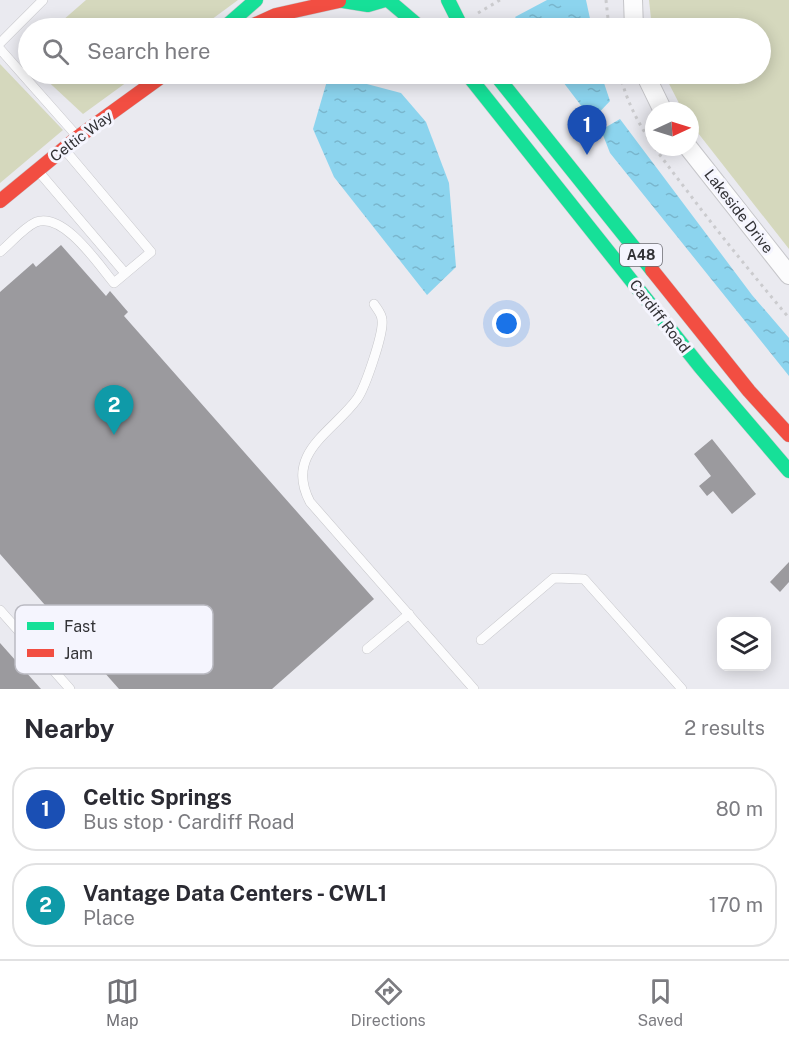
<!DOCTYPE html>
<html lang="en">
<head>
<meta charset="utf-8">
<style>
  body { margin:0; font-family:"Public Sans",sans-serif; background:#f2f2f3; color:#2b2b33 }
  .controls { position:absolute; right:18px; bottom:18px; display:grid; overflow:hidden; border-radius:12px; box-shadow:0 3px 15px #0003 }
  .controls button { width:54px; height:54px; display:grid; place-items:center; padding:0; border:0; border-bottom:2px solid #e1e1e2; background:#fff; color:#2b2b33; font:30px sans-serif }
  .compass { position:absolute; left:645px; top:102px; width:54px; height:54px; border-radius:50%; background:#fff; box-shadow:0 3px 15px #0003; rotate:86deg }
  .you { position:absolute; left:507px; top:324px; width:21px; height:21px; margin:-15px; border:4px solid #fff; border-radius:50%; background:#1a73e8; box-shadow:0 0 0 9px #1a73e833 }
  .badge { display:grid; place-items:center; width:39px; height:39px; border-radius:50%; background:#727277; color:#fff; font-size:20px; font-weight:700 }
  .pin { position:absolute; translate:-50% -50px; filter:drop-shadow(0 2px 3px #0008) }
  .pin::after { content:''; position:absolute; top:32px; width:21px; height:18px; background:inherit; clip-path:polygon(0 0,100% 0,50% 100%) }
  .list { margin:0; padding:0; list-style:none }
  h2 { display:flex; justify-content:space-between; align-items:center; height:78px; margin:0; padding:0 24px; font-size:26px }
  h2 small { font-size:20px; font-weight:400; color:#7c7c81 }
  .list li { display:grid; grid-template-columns:39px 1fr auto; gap:18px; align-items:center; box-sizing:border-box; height:84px; margin:0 12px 12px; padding:0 12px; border:2px solid #e1e1e2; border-radius:24px }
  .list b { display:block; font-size:22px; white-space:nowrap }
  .list p { margin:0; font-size:20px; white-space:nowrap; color:#7c7c81 }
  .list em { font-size:20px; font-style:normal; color:#7c7c81 }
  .icon { flex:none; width:33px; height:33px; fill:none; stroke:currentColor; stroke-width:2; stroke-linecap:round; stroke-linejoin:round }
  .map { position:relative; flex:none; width:789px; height:689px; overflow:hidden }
  .search { position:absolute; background:#fff; box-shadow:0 3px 15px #0003; left:18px; right:18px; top:18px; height:66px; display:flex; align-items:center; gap:15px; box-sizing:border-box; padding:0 21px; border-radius:33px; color:#7c7c81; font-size:22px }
  .sheet { height:270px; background:#fff }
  nav { display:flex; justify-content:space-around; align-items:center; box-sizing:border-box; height:84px; border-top:2px solid #e1e1e2; background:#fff; font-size:16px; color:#7c7c81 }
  nav a { display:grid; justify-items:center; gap:3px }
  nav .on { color:#727277 }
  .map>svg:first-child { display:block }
  .green { fill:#d5d8bd }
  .water { fill:url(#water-ripples) }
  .building { fill:#9b9a9e }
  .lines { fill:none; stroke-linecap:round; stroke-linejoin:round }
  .lane-casing { stroke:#c6c6ca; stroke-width:10 }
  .street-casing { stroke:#c6c6ca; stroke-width:20 }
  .fast-casing { stroke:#c6c6ca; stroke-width:15 }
  .jam-casing { stroke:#c6c6ca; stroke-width:15 }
  .path { stroke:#cbcbce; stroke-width:3; stroke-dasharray:3 4.5; stroke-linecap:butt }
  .lane { stroke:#fcfcfd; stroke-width:9 }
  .street { stroke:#fcfcfd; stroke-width:18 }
  .fast { stroke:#16e098; stroke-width:14 }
  .jam { stroke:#f24e42; stroke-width:14 }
  .labels { text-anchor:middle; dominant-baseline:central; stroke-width:6; stroke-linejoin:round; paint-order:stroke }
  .shield { fill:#f5f5fe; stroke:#6c6c72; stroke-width:1.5 }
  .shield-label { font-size:14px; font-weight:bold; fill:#323236 }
  .street-label { font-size:15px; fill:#323236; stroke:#f5f5fe }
  .key { fill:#f5f5fe; stroke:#babac2; stroke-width:1.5 }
  .key-label { font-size:16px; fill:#323236 }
</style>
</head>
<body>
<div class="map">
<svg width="789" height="689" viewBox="0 0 789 689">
  <defs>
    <pattern id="water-ripples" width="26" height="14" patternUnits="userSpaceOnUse" patternTransform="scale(1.5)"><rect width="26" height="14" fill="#8cd4ee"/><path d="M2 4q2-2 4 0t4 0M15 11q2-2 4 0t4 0" fill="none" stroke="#79b6cd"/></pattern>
  </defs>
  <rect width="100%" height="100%" fill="#eaeaf0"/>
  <g class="green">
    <polygon points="86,0 238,0 200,28 54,28"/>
    <polygon points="649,0 789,0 789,249 698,133 690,122 690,111 683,111 664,74 760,74 760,28 652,28"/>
    <polygon points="0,64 63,130 0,183"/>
    <polygon points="40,74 138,74 83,114"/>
  </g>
  <g class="water">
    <polygon points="547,0 586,0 592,28 524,28 515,17"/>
    <polygon points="329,74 401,93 426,122 449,183 456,267 427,295 334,177 313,129"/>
    <polygon points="557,74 601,74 610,101 592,120"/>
    <polygon points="620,119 752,295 789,338 789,376 610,153 601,130"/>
  </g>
  <g class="building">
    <polygon points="61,245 106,296 110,291 128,312 124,316 374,599 272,689 119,689 0,554 0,292 33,263 36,267"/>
    <polygon points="712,439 756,494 732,514 713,491 707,496 699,486 711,476 694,454"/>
    <polygon points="789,562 789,582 780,592 770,582"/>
    <polygon points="0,643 41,689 0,689"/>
  </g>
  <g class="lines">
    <defs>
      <g id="lane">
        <polyline points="0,43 43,0"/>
        <polyline points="0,49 76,135"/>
        <polyline points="39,172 125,273"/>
        <path d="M0,252C11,243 23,228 36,222C64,212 98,264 114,283L151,252L65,150"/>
        <path d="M374,304C377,309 382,314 382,320C384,333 365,388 357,399C333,432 284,453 310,502L474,689"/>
        <polyline points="0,610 70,689"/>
        <polyline points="481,640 554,578 584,579 682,689"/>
        <polyline points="367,649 409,614"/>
      </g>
      <g id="street">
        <polyline points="633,0 634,28"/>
        <polyline points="645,74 663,111"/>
        <polyline points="688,147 789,275"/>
      </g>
      <g id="fast">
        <polyline points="337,0 368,5 385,0"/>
        <polyline points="388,0 421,28"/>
        <polyline points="448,0 462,28"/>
        <polyline points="224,28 256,0"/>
        <polyline points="467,74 701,368 789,471"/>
        <polyline points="495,74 652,270"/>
      </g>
      <g id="jam">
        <polyline points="247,28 276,15 339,1"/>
        <polyline points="0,201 78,137 165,74"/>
        <polyline points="652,270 749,391 789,435"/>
      </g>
    </defs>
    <use href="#lane" class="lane-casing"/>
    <use href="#street" class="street-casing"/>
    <use href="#fast" class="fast-casing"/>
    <use href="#jam" class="jam-casing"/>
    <g class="path">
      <polyline points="606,0 609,28"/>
      <polyline points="478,13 500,0"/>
      <path d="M620,74C631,121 659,154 688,192C720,235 754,276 789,318"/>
    </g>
    <use href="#lane" class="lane"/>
    <use href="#street" class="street"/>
    <use href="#fast" class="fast"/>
    <use href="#jam" class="jam"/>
  </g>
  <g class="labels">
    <rect class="shield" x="620" y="244" width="42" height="22" rx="4.5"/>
    <g class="shield-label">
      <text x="641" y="255">A48</text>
    </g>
    <g class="street-label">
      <text transform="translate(81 136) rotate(-37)">Celtic Way</text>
      <text transform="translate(739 211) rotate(52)">Lakeside Drive</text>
      <text transform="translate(660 316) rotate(52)">Cardiff Road</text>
    </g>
  </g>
  <rect x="15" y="605" width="198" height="69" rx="9" class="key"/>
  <rect x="27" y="622" width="27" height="8" fill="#16e098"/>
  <rect x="27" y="649" width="27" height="8" fill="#f24e42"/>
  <g class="key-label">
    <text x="64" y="632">Fast</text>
    <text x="64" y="659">Jam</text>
  </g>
</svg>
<div class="controls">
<button><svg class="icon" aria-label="layers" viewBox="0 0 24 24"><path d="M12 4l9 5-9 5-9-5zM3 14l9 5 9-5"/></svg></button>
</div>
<svg class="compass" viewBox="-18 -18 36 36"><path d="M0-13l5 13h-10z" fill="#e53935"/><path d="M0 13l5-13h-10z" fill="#7c7c81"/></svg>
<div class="you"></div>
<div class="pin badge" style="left:587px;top:155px;background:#1a4fb4">1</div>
<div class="pin badge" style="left:114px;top:435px;background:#0f9aa8">2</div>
<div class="search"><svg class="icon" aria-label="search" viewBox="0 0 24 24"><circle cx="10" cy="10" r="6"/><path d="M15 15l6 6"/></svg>Search here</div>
</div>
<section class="sheet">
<h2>Nearby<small>2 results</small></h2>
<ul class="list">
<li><span class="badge" style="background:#1a4fb4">1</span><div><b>Celtic Springs</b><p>Bus stop · Cardiff Road</p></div><em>80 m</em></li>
<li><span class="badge" style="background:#0f9aa8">2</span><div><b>Vantage Data Centers - CWL1</b><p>Place</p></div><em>170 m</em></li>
</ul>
</section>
<nav>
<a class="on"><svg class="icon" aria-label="map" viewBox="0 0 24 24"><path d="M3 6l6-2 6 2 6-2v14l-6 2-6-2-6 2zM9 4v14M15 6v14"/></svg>Map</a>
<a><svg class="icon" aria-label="directions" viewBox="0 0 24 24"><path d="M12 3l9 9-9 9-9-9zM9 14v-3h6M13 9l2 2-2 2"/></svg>Directions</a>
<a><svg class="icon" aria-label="saved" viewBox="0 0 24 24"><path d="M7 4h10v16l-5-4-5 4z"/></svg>Saved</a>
</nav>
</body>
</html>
